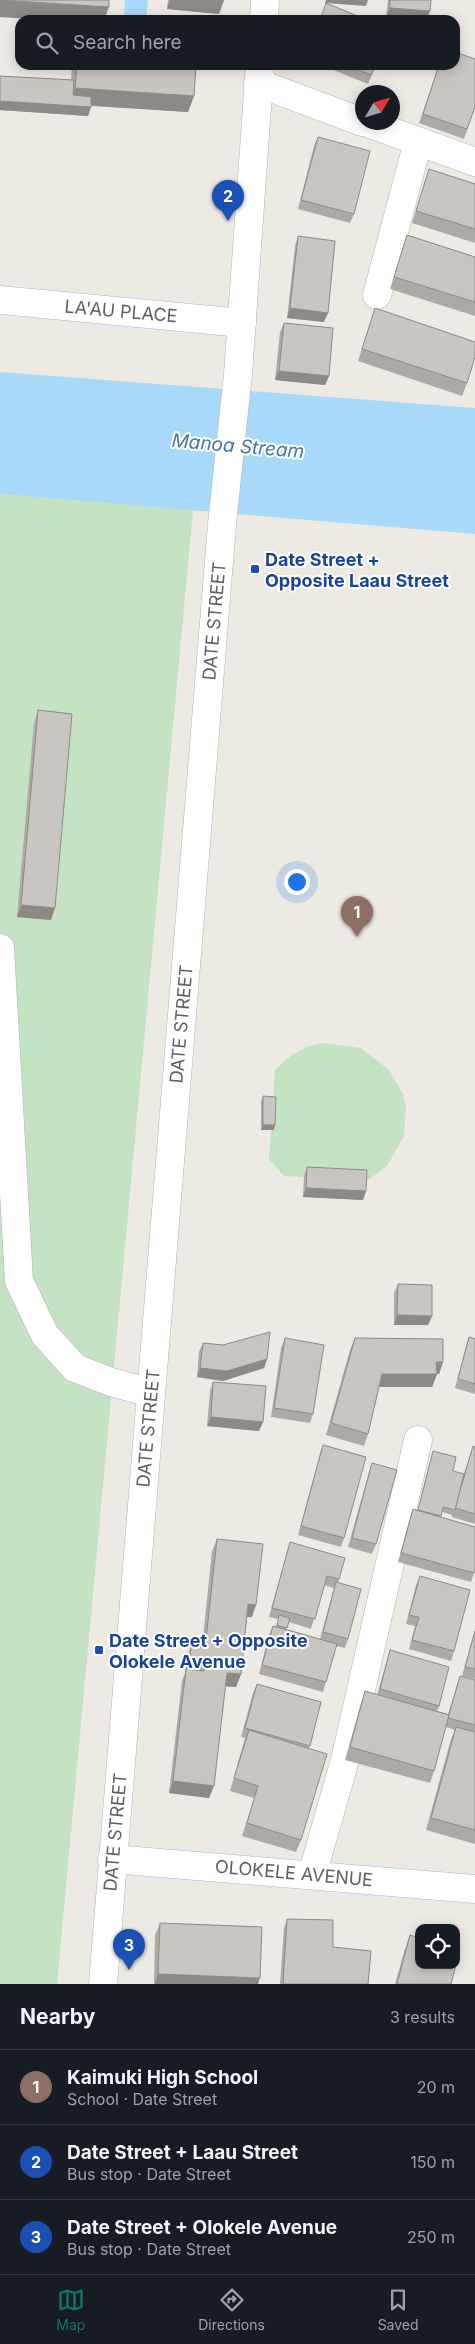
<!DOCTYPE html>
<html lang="en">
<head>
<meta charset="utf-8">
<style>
  body { margin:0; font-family:Inter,sans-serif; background:#242831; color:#f1f3f6 }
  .controls { position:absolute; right:15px; bottom:15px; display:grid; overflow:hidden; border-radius:10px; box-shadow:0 2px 12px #0003 }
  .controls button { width:45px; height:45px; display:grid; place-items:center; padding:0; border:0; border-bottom:1px solid #363941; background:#171b24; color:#f1f3f6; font:25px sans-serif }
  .compass { position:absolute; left:355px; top:85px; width:45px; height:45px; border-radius:50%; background:#171b24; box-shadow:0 2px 12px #0003; rotate:52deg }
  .you { position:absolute; left:296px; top:881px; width:18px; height:18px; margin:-12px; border:4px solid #fff; border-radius:50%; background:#1a73e8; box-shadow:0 0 0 8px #1a73e833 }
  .badge { display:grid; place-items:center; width:32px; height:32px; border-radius:50%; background:#0f766e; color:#fff; font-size:16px; font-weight:700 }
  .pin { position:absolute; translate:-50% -41px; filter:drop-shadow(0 1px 2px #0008) }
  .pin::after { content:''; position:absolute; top:26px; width:18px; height:15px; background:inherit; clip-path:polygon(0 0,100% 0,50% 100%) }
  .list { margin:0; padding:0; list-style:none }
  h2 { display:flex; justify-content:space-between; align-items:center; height:65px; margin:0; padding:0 20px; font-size:21px }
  h2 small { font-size:16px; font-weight:400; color:#9ea1a6 }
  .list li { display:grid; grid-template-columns:32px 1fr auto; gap:15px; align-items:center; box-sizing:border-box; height:75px; padding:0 20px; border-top:1px solid #363941 }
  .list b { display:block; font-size:19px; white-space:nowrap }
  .list p { margin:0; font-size:16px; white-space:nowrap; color:#9ea1a6 }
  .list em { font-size:16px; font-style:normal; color:#9ea1a6 }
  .icon { flex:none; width:28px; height:28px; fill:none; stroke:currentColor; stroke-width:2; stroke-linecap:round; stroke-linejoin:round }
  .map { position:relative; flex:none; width:475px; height:1984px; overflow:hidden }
  .search { position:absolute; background:#171b24; box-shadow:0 2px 12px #0003; left:15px; right:15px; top:15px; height:55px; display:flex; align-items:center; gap:12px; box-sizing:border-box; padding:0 18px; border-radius:15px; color:#9ea1a6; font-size:19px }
  .sheet { height:290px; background:#171b24 }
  nav { display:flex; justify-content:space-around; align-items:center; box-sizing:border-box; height:70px; border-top:1px solid #363941; background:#171b24; font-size:14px; color:#9ea1a6 }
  nav a { display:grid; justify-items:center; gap:2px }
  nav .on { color:#0f766e }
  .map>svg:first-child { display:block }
  .green { fill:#c4e3c2 }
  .water { fill:#a9d9f8 }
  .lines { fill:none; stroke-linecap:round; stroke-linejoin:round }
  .minor-casing { stroke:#b1b4b8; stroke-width:29 }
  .minor { stroke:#fff; stroke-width:28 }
  .wall { fill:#ada9a5; fill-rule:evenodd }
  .shaded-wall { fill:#8d8a86 }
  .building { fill:#c9c5c0; stroke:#8d8a86 }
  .transit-dot { fill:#1a4fb4; stroke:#fff; stroke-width:2 }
  .labels { text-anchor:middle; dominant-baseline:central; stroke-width:4; stroke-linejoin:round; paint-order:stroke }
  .street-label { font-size:18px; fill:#5c5f63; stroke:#fff }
  .transit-label { font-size:18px; font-weight:bold; fill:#164399; stroke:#fff; text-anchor:start }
  .water-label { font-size:19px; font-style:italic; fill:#4576a0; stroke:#fff }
</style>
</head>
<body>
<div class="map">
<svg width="475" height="1984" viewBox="0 0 475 1984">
  <rect width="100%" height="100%" fill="#edeae4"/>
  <g class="green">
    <polygon points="0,494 193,510 57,1984 0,1984"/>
    <path d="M323,1043L361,1048L389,1070L403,1094L406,1106L404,1136L387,1166L368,1180L284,1176L269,1159L275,1070C289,1056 302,1046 323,1043Z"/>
  </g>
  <g class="water">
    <polygon points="125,0 148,0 146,20 124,18"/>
    <polygon points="0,372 475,408 475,534 0,494"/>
  </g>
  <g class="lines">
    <defs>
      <g id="minor">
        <polyline points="264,20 265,0"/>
        <polyline points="258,83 362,122"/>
        <polyline points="365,122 475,162"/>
        <polyline points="377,295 418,142"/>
        <polyline points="0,300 242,323"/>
        <polyline points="0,948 19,1281 45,1335 75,1368 111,1382 151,1393"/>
        <polyline points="112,1859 475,1889"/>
        <polyline points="312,1875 345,1760 418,1440"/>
        <polyline points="103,1984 222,524 238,374 260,65"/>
      </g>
    </defs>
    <use href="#minor" class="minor-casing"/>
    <use href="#minor" class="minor"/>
  </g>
  <g class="wall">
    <polygon points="168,0 224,0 219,14 167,9"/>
    <polygon points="388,0 431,0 427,20 386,17"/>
    <polygon points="72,65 196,65 194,96 188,112 91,106 88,116 0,110 71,80"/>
    <polygon points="321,65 376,65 368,84"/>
    <polygon points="439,65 475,107 464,139 419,123"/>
    <polygon points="318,137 354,214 350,223 298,209 314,146"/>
    <polygon points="429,169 475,184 475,243 412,223"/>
    <polygon points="407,235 475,257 475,316 390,289"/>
    <polygon points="298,236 324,322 287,318 295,246"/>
    <polygon points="375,308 467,383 462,396 358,361"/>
    <polygon points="284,323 329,376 325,385 275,380 280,332"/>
    <polygon points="38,710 51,920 17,917 34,723"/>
    <polygon points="263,1096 274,1130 261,1130 261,1101"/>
    <polygon points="307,1167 366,1191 363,1200 303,1197 304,1176"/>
    <polygon points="398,1284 432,1316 428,1325 394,1325 394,1293"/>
    <polygon points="469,1337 475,1339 475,1394 455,1388 466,1346"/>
    <polygon points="285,1338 313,1414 310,1423 271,1417 281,1348"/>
    <polygon points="355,1338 443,1362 439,1374 437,1374 432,1387 379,1387 368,1434 364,1446 326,1435 350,1350"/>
    <polygon points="203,1343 267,1359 264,1368 223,1381 197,1377 199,1352"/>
    <polygon points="213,1382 263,1422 259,1431 207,1426 210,1391"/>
    <polygon points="323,1445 344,1538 341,1547 298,1535 320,1454"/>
    <polygon points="473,1446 475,1447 475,1524 452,1517 452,1515 442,1512 441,1517 475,1570 471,1582 398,1562 410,1518 413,1509 418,1510 433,1451 453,1471 464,1474"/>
    <polygon points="372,1463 376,1544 372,1554 348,1547 369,1472"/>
    <polygon points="217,1539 252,1617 247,1617 241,1674 236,1687 225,1686 209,1798 169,1793 182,1681 186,1671 186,1659 191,1646 202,1648 212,1551"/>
    <path d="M290,1542L339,1579L338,1583L348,1639L345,1648L336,1646L323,1692L259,1674L269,1635L273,1626H276L278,1619L269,1617L287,1552ZM324,1585L334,1588L320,1639L286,1629L289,1622L311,1629Z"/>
    <polygon points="420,1576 454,1651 451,1661 409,1649 415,1626 406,1624 416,1585"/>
    <polygon points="475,1629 475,1679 462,1676"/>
    <polygon points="390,1650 439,1706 437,1711 448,1714 460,1676 475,1680 475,1844 426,1830 451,1739 455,1730 446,1727 434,1771 430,1783 345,1760 361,1703 365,1691 377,1695"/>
    <polygon points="257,1684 321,1702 309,1748 301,1840 296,1852 242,1836 254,1798 230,1791 245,1738 241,1737 253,1693"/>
    <polygon points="287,1919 333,1947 368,1984 280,1984 284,1928"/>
    <polygon points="160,1923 258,1984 154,1984 155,1935"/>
    <polygon points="410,1935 451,1984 395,1984 404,1952"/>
  </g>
  <g class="shaded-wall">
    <polygon points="0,0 109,7 104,20 46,20 0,17"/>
    <polygon points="170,0 224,0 219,14 167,9"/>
    <polygon points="326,0 368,0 366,6 325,3"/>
    <polygon points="390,8 430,11 427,20 386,17"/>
    <polygon points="75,88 194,96 188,112 69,104"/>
    <polygon points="0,101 91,107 88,116 0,110"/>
    <polygon points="290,308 328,313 324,322 287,318"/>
    <polygon points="279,371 329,376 325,385 275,380"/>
    <polygon points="21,905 55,908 51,920 17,917"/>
    <polygon points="263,1125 275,1125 274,1130 261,1130"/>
    <polygon points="306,1188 366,1191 363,1200 303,1197"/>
    <polygon points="397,1315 432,1316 428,1325 394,1325"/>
    <polygon points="267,1359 264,1368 223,1381 197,1377 200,1368"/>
    <polygon points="436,1362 443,1362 439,1374 432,1374"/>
    <polygon points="382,1374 437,1374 432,1387 378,1387"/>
    <polygon points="211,1417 263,1422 259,1431 207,1426"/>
    <polygon points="248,1604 256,1605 252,1617 244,1617"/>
    <polygon points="190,1658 205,1660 200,1672 185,1671"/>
    <polygon points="227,1673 241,1674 236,1687 222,1686"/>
    <polygon points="173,1781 214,1786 209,1798 169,1793"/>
    <polygon points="158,1974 260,1978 258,1984 155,1984"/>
  </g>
  <g class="building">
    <polygon points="0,0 109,0 109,7"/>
    <polygon points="390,0 431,0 430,11 390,8"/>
    <polygon points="326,3 367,20 320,20"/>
    <polygon points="455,52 475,59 475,107 467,129 423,114 439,65 455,65"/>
    <polygon points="77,65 196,65 194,96 75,88"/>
    <polygon points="347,65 375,65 371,75"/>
    <polygon points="0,76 74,80 73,95 91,97 91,107 0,101"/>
    <polygon points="318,137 370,151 354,214 301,200"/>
    <polygon points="429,169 475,184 475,229 416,211"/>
    <polygon points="407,235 475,257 475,302 394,277"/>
    <polygon points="298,236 335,241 328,313 290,308"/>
    <polygon points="375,308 475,342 475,357 467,383 362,349"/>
    <polygon points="284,323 333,328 329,376 279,371"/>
    <polygon points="38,710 72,714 55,908 21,905"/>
    <polygon points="263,1096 276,1097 275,1125 263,1125"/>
    <polygon points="307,1167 367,1170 366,1191 306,1188"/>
    <polygon points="398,1284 432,1285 432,1316 397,1315"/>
    <polygon points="270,1332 267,1359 227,1371 200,1368 203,1343 223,1345"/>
    <polygon points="469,1337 475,1339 475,1384 458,1379"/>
    <polygon points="285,1338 324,1345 313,1414 274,1408"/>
    <polygon points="355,1338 443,1339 443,1362 436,1362 437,1374 382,1374 368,1434 331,1423"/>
    <polygon points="213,1382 266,1386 263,1422 211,1417"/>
    <polygon points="323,1445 366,1457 344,1538 301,1526"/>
    <polygon points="473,1446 475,1447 475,1514 455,1508"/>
    <polygon points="433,1451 456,1457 453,1471 464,1474 455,1510 443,1507 441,1516 418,1510"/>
    <polygon points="372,1463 397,1470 376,1544 352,1538"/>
    <polygon points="413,1509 475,1527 475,1570 474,1573 401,1553"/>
    <polygon points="217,1539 263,1544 256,1605 248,1604 241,1674 227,1673 214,1786 173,1781 186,1669 204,1671 205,1660 190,1658 191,1646 205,1648"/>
    <polygon points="290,1542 345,1558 339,1579 327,1576 315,1619 272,1608"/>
    <polygon points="420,1576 470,1590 454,1651 412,1640 419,1617 409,1615"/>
    <polygon points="336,1582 361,1589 348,1639 323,1632"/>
    <polygon points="279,1615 290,1618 287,1628 277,1625"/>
    <polygon points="273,1626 337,1644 326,1682 262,1665"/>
    <polygon points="475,1631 475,1669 465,1667"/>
    <polygon points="390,1650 449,1667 439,1706 380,1689"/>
    <polygon points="460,1676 475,1680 475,1725 448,1718"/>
    <polygon points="257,1684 321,1702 310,1746 245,1728"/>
    <polygon points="365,1691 449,1715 434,1771 350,1747"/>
    <polygon points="456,1727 475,1732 475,1830 431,1818"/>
    <polygon points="249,1730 327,1754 301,1840 247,1823 258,1786 234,1778"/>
    <polygon points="287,1919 333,1920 333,1947 371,1951 368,1984 283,1984"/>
    <polygon points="160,1923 262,1927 260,1978 158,1974"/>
    <polygon points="410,1935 419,1938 419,1965 456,1965 451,1984 397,1984"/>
    <polygon points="456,1948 460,1949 456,1964"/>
  </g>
  <g class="transit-dot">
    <rect x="250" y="564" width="10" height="10" rx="2.5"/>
    <rect x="94" y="1645" width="10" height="10" rx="2.5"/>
  </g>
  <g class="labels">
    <g class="street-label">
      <text transform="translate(121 311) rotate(5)">LA'AU PLACE</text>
      <text transform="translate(214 621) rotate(-85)">DATE STREET</text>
      <text transform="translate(181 1024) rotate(-85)">DATE STREET</text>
      <text transform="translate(148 1428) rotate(-85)">DATE STREET</text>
      <text transform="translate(115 1832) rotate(-85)">DATE STREET</text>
      <text transform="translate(294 1873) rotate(5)">OLOKELE AVENUE</text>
    </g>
    <g class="transit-label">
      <text x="265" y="559">Date Street +<tspan x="265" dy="21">Opposite Laau Street</tspan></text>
      <text x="109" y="1640">Date Street + Opposite<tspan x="109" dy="21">Olokele Avenue</tspan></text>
    </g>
    <g class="water-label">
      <text transform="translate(238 446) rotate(5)">Manoa Stream</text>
    </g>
  </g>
</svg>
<div class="controls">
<button><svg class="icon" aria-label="locate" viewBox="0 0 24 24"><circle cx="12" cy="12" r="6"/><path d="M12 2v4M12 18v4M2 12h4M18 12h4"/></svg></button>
</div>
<svg class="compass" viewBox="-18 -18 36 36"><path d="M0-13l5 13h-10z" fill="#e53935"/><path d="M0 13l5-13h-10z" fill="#9ea1a6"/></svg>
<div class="you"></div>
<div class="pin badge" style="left:357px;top:937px;background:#8d6e63">1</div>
<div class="pin badge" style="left:228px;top:221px;background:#1a4fb4">2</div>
<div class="pin badge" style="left:129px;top:1970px;background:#1a4fb4">3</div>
<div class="search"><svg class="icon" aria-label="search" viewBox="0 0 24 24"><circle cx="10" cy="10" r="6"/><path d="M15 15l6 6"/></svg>Search here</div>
</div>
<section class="sheet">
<h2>Nearby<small>3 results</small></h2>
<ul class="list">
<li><span class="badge" style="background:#8d6e63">1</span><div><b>Kaimuki High School</b><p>School · Date Street</p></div><em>20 m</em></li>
<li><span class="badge" style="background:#1a4fb4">2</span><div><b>Date Street + Laau Street</b><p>Bus stop · Date Street</p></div><em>150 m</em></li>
<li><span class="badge" style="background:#1a4fb4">3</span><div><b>Date Street + Olokele Avenue</b><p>Bus stop · Date Street</p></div><em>250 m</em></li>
</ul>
</section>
<nav>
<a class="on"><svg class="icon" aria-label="map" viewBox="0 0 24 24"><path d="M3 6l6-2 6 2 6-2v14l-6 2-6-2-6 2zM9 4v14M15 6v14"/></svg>Map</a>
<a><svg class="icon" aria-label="directions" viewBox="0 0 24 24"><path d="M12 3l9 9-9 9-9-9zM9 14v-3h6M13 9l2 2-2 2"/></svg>Directions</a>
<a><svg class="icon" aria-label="saved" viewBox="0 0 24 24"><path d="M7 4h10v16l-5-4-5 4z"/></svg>Saved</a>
</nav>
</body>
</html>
